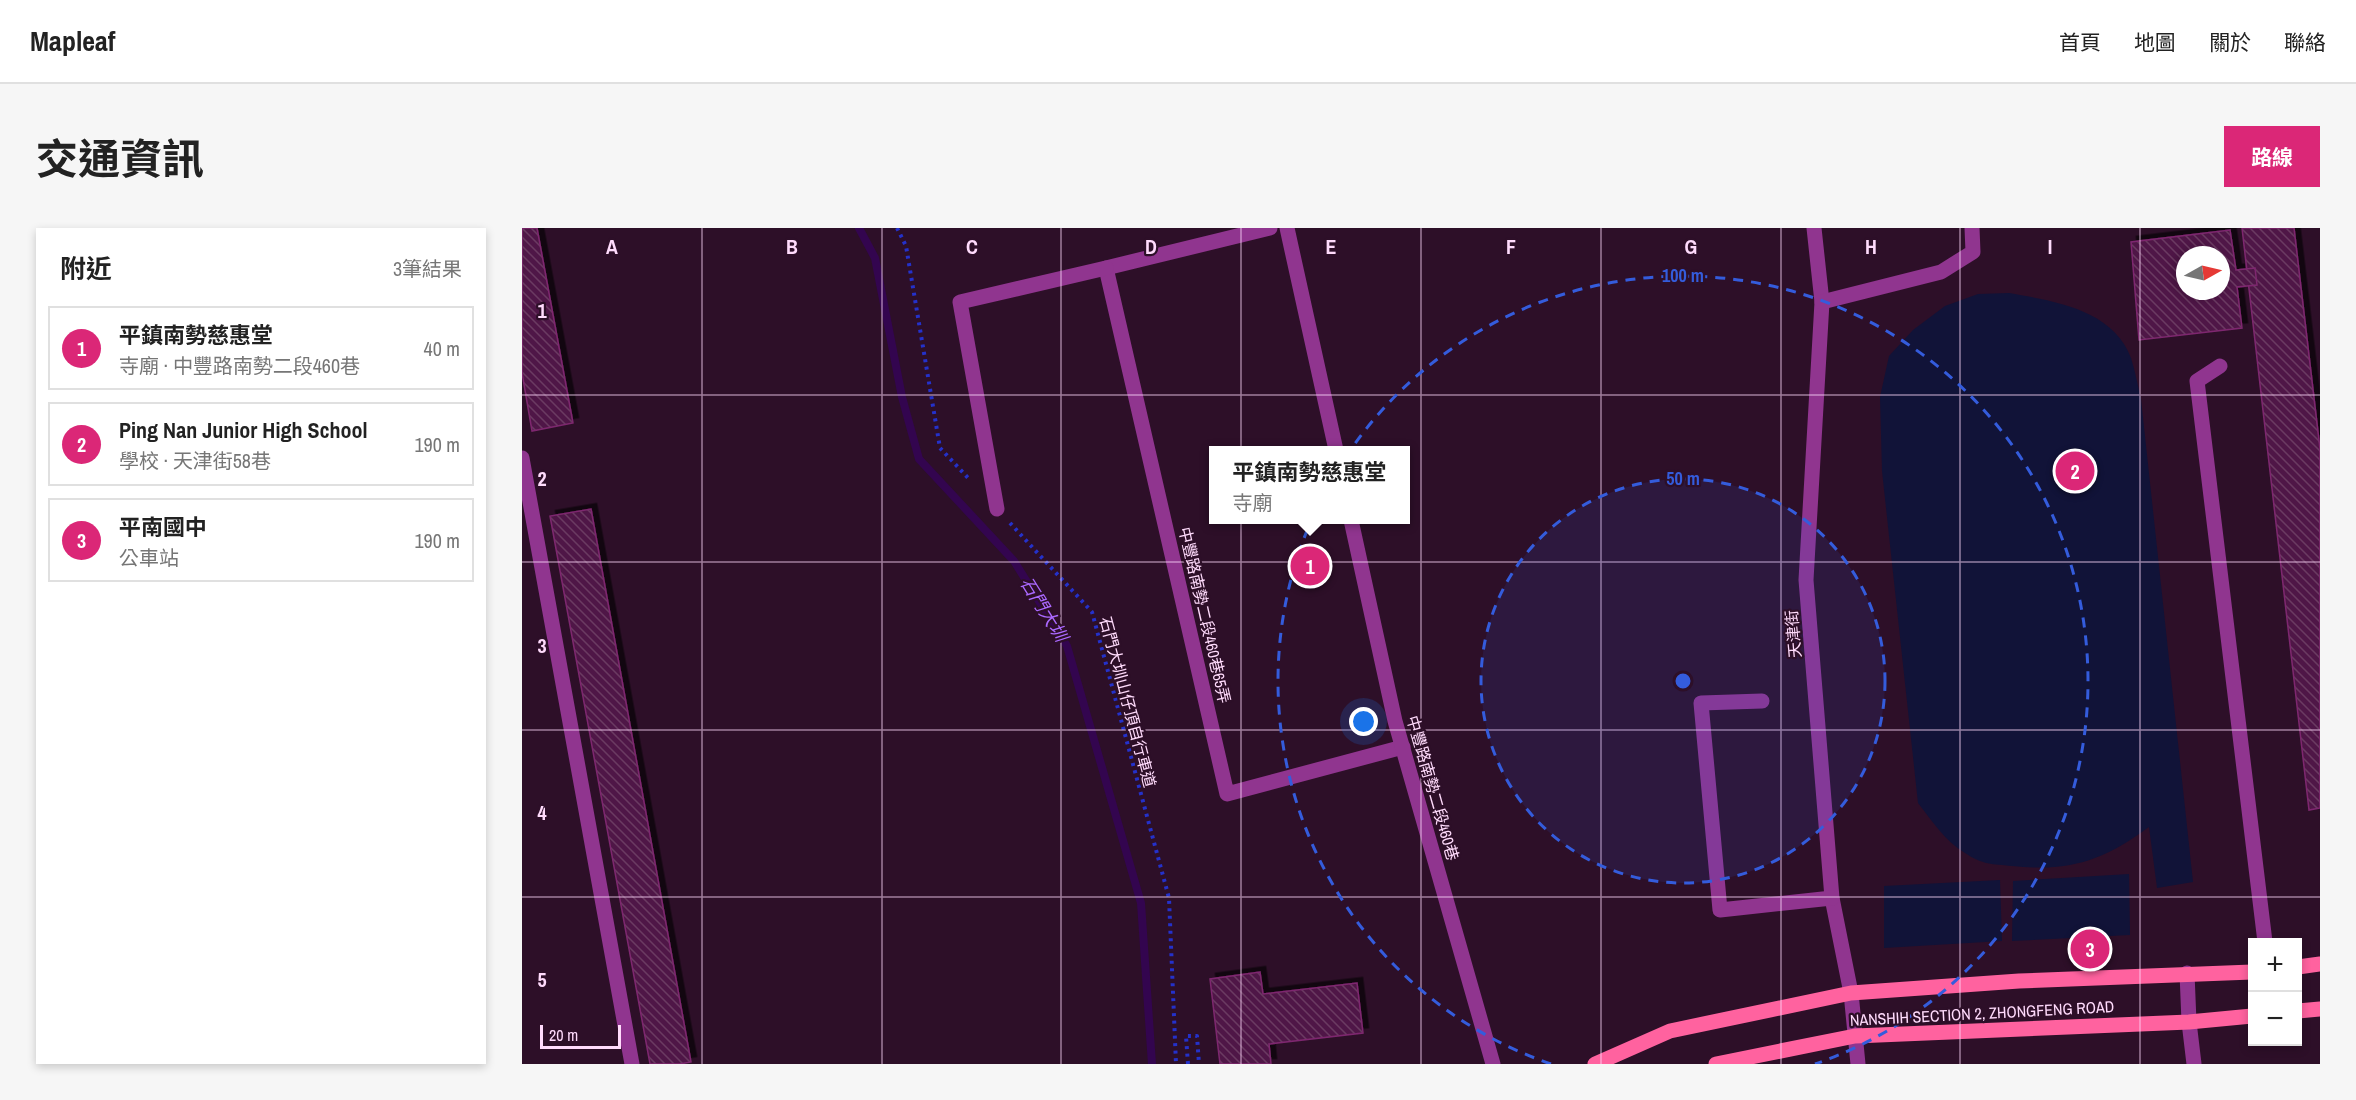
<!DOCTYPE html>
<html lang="zh-TW">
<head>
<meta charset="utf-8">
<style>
  body { margin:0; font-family:"Archivo Narrow","Noto Sans TC",sans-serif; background:#f6f6f6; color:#222 }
  .controls { position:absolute; right:18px; bottom:18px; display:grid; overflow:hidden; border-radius:0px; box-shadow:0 3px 9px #0003 }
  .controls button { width:54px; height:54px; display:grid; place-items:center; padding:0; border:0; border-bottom:2px solid #e0e0e0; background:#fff; color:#222; font:30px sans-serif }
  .compass { position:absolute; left:1654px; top:18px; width:54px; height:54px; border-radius:50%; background:#fff; box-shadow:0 3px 9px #0003; rotate:82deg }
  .scale { position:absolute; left:18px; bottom:15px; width:81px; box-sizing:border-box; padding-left:6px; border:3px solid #ffdbfc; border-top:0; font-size:16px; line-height:21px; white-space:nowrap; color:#ffdbfc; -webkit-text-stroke:4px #2d0f28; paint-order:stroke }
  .you { position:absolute; left:842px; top:494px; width:21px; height:21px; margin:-15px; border:4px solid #fff; border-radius:50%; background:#1a73e8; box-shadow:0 0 0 9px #1a73e833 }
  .badge { display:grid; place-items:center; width:39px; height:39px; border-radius:50%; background:#db2777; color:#fff; font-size:20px; font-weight:700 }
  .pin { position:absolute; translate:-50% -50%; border:3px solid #fff; box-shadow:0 2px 6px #0006 }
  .popup { position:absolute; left:687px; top:218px; width:201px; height:78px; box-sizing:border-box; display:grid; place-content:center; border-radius:0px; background:#fff; filter:drop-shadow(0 2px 4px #0005); font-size:20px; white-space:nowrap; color:#767676 }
  .popup b { font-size:22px; color:#222 }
  .popup::after { content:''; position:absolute; left:50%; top:100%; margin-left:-12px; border:12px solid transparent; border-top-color:#fff }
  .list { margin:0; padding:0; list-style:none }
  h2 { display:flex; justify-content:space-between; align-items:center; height:78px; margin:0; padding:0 24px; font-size:26px }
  h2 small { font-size:20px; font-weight:400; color:#767676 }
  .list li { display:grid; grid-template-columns:39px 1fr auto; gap:18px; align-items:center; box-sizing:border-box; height:84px; margin:0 12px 12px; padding:0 12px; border:2px solid #e0e0e0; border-radius:0px }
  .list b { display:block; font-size:22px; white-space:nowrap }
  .list p { margin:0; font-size:20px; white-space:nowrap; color:#767676 }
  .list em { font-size:20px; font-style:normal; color:#767676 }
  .map { position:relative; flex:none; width:1798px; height:836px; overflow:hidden; border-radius:0px }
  header { display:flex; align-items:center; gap:36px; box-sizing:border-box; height:84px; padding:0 30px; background:#fff; border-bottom:2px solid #e0e0e0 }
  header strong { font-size:28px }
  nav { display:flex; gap:33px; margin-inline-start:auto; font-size:21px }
  .intro { display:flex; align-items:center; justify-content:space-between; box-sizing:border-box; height:144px; padding:0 36px }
  h1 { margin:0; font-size:42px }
  .button { padding:15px 27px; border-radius:0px; background:#db2777; color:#fff; font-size:21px; font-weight:700 }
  main { display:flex; gap:36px; padding:0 36px }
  aside { flex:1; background:#fff; border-radius:0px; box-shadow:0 3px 9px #0003 }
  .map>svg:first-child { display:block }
  .green { fill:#111338 }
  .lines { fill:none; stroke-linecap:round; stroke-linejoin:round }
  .stream { stroke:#33054f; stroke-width:8 }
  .building { fill:url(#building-back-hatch); stroke:#7e286f; stroke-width:1.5; fill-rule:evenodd; filter:url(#shadow) }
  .path { stroke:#2431ca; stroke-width:4; stroke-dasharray:3 4.5; stroke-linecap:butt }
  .minor { stroke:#90358f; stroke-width:15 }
  .major { stroke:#ff629f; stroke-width:15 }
  .grid { fill:none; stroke:#ffdbfc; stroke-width:1.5; stroke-opacity:0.55 }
  .ring { fill:none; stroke:#345cdc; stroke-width:3; stroke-dasharray:10 8 }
  .labels { text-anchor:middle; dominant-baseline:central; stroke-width:4.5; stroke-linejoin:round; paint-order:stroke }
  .street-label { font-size:16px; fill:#ffdbfc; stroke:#2d0f28 }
  .water-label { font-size:18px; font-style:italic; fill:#ab69ff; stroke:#2d0f28 }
  .grid-label { font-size:20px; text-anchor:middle; font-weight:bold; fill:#ffdbfc; stroke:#2d0f28; stroke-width:4.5; stroke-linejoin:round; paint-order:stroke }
  .centre { fill:#345cdc; stroke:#2d0f28; stroke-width:3 }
  .ring-label { font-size:18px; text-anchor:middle; font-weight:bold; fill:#345cdc; stroke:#2d0f28; stroke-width:4.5; stroke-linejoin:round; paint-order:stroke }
</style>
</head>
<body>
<header>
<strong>Mapleaf</strong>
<nav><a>首頁</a><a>地圖</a><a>關於</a><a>聯絡</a></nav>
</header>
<div class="intro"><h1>交通資訊</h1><a class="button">路線</a></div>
<main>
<aside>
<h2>附近<small>3筆結果</small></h2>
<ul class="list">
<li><span class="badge">1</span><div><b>平鎮南勢慈惠堂</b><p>寺廟 · 中豐路南勢二段460巷</p></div><em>40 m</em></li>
<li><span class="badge">2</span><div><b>Ping Nan Junior High School</b><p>學校 · 天津街58巷</p></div><em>190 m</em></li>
<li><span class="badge">3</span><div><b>平南國中</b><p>公車站</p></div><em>190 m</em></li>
</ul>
</aside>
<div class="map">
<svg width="1798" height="836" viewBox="0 0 1798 836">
  <defs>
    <pattern id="building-back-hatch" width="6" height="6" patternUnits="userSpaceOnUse" patternTransform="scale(1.5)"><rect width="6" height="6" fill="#501946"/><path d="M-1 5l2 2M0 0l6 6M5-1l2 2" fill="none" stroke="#6a3a62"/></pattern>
    <filter id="shadow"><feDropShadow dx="5.5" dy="-5.5" stdDeviation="0" flood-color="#0009"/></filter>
  </defs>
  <rect width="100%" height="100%" fill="#2d0f28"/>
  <g class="green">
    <path d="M1487,65C1531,73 1591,81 1609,130C1613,143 1616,158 1619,171L1671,654L1635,660L1627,599C1581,633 1547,644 1490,638C1470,636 1461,637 1443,625C1423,613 1410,593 1396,575L1360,243L1358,169L1367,128L1391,102L1423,78L1456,66Z"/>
    <polygon points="1607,646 1608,707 1490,713 1491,653"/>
    <polygon points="1478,652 1480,713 1362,720 1362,658"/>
  </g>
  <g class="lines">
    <polyline class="stream" points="337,0 353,30 380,169 397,231 492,333 545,418 619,675 630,836"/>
  </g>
  <g class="building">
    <polygon points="0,0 15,0 51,195 10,203 0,145"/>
    <polygon points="1720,0 1772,0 1798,221 1798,580 1787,582"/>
    <path d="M1708,2L1714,42L1733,40L1735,57L1715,59L1720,100L1617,112L1609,14ZM1663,27H1699V63H1663Z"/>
    <polygon points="69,281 169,834 158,836 128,836 28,288"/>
    <polygon points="738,744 741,766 835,755 841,805 747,816 749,836 698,836 688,751"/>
  </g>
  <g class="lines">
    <g class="path">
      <polyline points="375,0 384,18 418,220 448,252"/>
      <polyline points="488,295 570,384 647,670 654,836"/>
      <polyline points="666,836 664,808 675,808 677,836"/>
    </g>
    <g class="minor">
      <polyline points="748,0 584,40 705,566 881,519"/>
      <polyline points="765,0 814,222"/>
      <polyline points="1292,0 1300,74 1284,352 1310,670 1329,765 1336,836"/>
      <polyline points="1300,74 1419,44 1451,24 1450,0"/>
      <polyline points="1698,138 1675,153 1743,714"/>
      <polyline points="0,230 110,836"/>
      <polyline points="475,281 438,74 584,40"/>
      <polyline points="829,292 873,493 971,836"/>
      <polyline points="1240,473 1179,475 1198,682 1310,670"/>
      <polyline points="1665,745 1667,794 1672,836"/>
    </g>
    <g class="major">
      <polyline points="1776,739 1798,736"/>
      <polyline points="1776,783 1798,781"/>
      <polyline points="1073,836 1148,803 1329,765 1497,753 1730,744"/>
      <polyline points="1194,836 1333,808 1667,794 1730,788"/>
    </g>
  </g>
  <path class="grid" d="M180,0V836M360,0V836M539,0V836M719,0V836M899,0V836M1079,0V836M1259,0V836M1438,0V836M1618,0V836M0,167H1798M0,334H1798M0,502H1798M0,669H1798"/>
  <circle cx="1161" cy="453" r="202" fill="#345cdc" fill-opacity=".12"/>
  <g class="ring">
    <circle cx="1161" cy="453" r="202"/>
    <path d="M1029 836A405 405 0 1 1 1293 836"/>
  </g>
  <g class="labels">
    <g class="street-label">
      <text transform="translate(683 387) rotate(77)">中豐路南勢二段460巷65弄</text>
      <text transform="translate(1271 406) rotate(-95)">天津街</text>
      <text transform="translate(606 474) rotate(75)">石門大圳山仔頂自行車道</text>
      <text transform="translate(911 560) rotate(74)">中豐路南勢二段460巷</text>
      <text transform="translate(1460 785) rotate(-3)">NANSHIH SECTION 2, ZHONGFENG ROAD</text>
    </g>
    <g class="water-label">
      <text transform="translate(522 381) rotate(58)">石門大圳</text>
    </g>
  </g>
  <g class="grid-label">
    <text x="90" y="26">A</text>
    <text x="270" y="26">B</text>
    <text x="450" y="26">C</text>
    <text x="629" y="26">D</text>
    <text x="809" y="26">E</text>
    <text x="989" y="26">F</text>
    <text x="1169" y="26">G</text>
    <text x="1349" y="26">H</text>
    <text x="1528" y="26">I</text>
    <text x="20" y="90">1</text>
    <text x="20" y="258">2</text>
    <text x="20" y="425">3</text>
    <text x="20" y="592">4</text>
    <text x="20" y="759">5</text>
  </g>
  <circle cx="1161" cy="453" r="9" class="centre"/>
  <g class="ring-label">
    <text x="1161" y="54">100 m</text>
    <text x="1161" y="257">50 m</text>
  </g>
</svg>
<div class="controls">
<button>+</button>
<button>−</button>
</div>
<svg class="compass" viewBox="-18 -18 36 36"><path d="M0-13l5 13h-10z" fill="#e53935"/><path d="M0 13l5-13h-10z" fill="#767676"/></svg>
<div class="scale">20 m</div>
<div class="you"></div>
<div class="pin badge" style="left:788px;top:338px">1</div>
<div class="popup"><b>平鎮南勢慈惠堂</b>寺廟</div>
<div class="pin badge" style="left:1553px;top:243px">2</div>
<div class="pin badge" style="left:1568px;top:721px">3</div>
</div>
</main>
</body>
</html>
